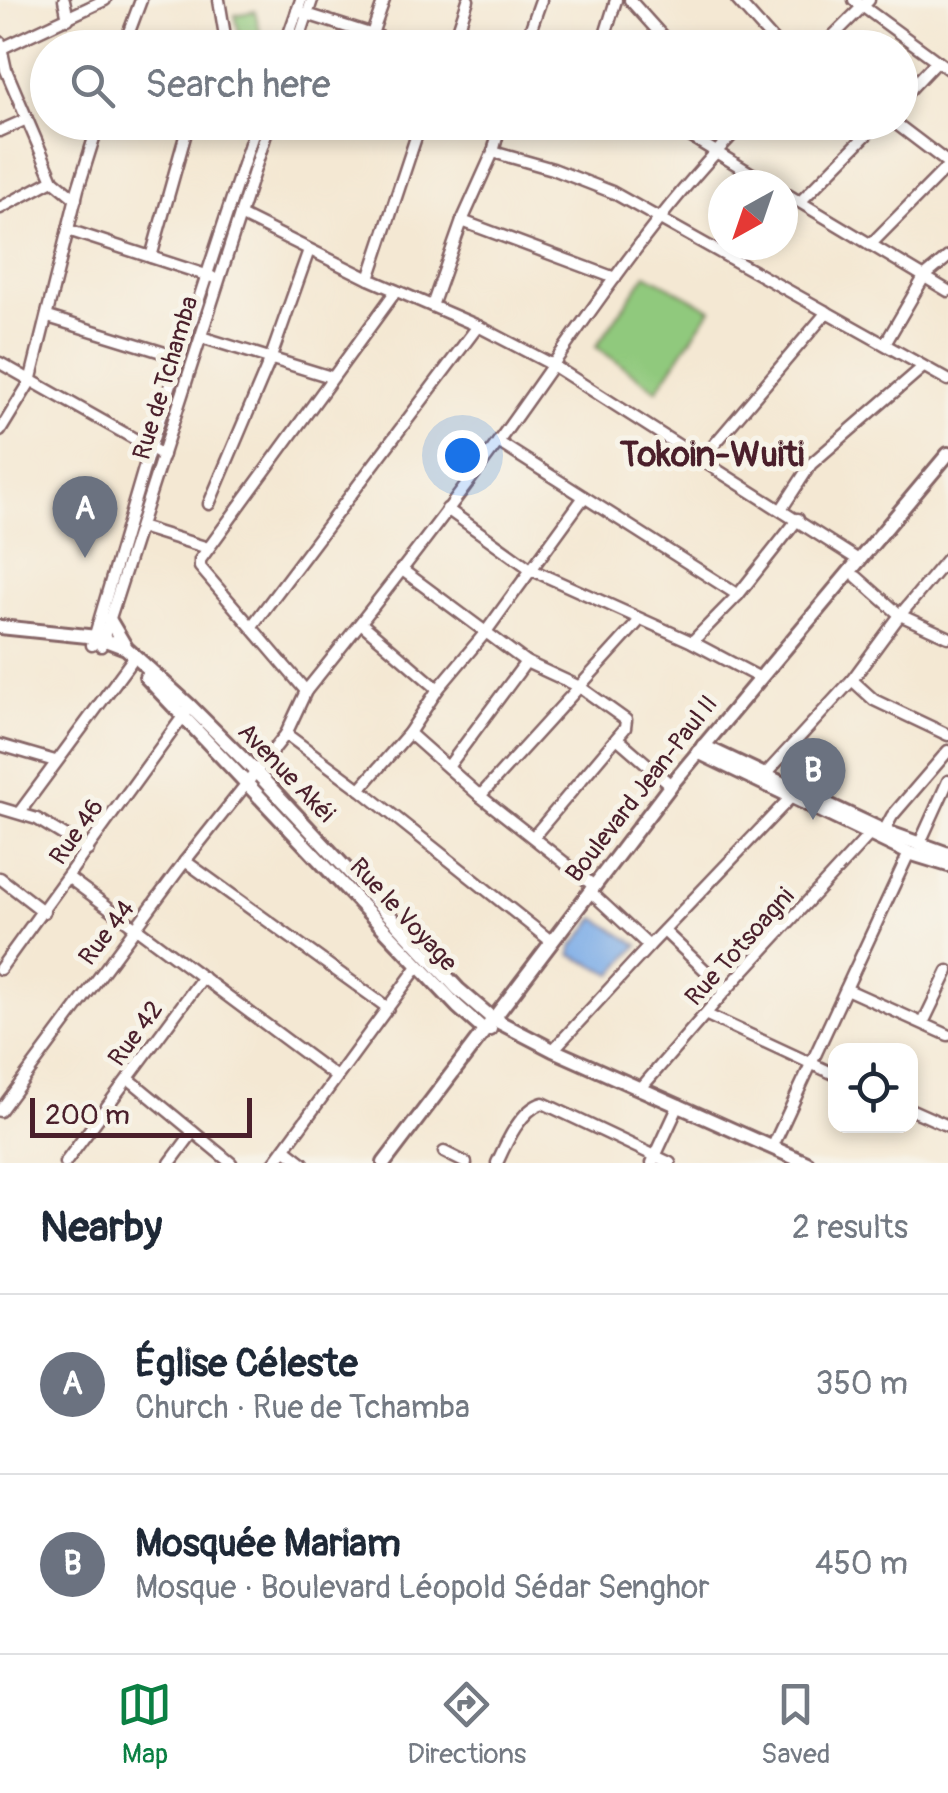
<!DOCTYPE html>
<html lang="en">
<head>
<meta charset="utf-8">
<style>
  body { margin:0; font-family:Pangolin,sans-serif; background:#f6f6f7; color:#1f2937 }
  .controls { position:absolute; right:30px; bottom:30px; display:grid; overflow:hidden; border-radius:20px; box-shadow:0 5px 15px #0003 }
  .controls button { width:90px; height:90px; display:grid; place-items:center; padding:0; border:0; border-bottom:2px solid #e0e1e3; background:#fff; color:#1f2937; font:50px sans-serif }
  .compass { position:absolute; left:708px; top:170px; width:90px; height:90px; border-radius:50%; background:#fff; box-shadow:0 5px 15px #0003; rotate:220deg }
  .scale { position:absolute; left:30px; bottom:25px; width:222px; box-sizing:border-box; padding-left:10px; border:5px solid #4a1f2b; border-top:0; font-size:28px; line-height:35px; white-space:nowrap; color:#4a1f2b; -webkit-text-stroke:8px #f7f3e8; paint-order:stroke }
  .you { position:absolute; left:462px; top:455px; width:35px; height:35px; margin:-25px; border:8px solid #fff; border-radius:50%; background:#1a73e8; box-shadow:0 0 0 15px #1a73e833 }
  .badge { display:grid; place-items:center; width:65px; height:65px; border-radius:50%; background:#0b8043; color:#fff; font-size:32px; font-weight:700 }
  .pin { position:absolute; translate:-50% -82px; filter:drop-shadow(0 2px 5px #0008) }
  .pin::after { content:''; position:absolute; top:52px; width:35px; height:30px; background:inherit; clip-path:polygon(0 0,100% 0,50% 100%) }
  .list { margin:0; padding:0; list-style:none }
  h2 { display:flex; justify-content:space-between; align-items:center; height:130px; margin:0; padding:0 40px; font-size:42px }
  h2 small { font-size:32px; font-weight:400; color:#747a83 }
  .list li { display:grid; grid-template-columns:65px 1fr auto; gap:30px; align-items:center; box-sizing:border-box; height:180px; padding:0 40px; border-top:2px solid #e0e1e3 }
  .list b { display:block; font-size:38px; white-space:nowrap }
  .list p { margin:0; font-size:32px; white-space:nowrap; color:#747a83 }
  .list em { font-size:32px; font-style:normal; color:#747a83 }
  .icon { flex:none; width:55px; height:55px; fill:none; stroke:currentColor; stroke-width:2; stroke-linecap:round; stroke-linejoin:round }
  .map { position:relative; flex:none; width:948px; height:1163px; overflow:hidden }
  .search { position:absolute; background:#fff; box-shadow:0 5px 15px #0003; left:30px; right:30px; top:30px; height:110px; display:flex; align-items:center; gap:25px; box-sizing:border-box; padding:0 35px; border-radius:55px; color:#747a83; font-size:38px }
  .sheet { height:490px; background:#fff }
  nav { display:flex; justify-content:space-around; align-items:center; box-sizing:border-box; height:140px; border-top:2px solid #e0e1e3; background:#fff; font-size:28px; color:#747a83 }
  nav a { display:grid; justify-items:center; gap:5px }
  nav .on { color:#0b8043 }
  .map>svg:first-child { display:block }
  .green { fill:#90c97d; stroke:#6d7454; stroke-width:2.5 }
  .water { fill:#7cace7; stroke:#636689; stroke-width:2.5 }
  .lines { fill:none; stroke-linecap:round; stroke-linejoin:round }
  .minor-casing { stroke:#866566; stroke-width:15 }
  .major-casing { stroke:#866566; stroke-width:18 }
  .minor { stroke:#fff; stroke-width:10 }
  .major { stroke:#fff; stroke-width:12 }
  .labels { text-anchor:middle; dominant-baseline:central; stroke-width:10; stroke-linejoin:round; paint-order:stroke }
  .street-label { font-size:25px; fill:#4a1f2b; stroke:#f7f3e8 }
  .district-label { font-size:35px; font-weight:bold; fill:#4a1f2b; stroke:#f7f3e8 }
</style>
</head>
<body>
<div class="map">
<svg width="948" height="1163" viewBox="0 0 948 1163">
  <rect width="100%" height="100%" fill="#f7f3e8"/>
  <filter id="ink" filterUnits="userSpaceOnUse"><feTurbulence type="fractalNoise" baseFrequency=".01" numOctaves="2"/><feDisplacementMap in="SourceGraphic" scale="20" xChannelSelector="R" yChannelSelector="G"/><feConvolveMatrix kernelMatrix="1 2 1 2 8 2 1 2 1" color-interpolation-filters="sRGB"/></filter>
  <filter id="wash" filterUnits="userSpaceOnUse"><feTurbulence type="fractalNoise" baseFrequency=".0048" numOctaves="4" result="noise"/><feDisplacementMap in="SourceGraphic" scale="40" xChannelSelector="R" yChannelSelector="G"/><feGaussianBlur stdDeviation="2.25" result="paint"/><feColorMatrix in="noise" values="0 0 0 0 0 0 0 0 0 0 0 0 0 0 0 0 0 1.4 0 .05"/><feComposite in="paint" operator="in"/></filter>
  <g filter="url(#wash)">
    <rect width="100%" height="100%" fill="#f4e8d3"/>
    <g class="green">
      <polygon points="255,11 264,47 242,47 235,15"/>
      <polygon points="646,274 711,309 657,390 596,347"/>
    </g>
    <polygon class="water" points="596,918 638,945 613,974 571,955 572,948"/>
  </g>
  <g filter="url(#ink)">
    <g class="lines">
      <defs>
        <g id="minor">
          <polyline points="64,0 68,19"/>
          <polyline points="219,0 227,48"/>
          <polyline points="630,0 673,48"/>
          <polyline points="737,0 780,48"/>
          <polyline points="854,0 948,69"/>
          <polyline points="297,11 414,48"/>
          <polyline points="0,42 6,70 53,180 76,199"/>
          <polyline points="123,48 141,0"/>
          <polyline points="284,48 301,0"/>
          <polyline points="296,48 312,0"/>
          <polyline points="367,48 384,0"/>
          <polyline points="452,48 468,0"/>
          <polyline points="524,48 541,0"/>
          <polyline points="601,48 616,0"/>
          <polyline points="821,48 869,0"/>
          <polyline points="0,49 105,0"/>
          <polyline points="900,100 937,61"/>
          <polyline points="667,122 770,185"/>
          <polyline points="894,122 948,163"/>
          <polyline points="0,131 27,119"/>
          <polyline points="493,152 553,169 612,192 948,380"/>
          <polyline points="783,192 948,291"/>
          <polyline points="800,202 879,122"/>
          <polyline points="0,208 53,180"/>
          <polyline points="240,215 369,279 478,326 551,364 860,561"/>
          <polyline points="462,221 615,278"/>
          <polyline points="68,230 212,277"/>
          <polyline points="870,245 948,166"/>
          <polyline points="151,257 189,122"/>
          <polyline points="369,279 421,122"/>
          <polyline points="432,306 462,221 493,152 501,122"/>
          <polyline points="48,317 181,358"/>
          <polyline points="201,337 331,377"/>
          <polyline points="885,344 924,277 948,257"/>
          <polyline points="0,363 163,455"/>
          <polyline points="0,431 30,382 78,189 99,122"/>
          <polyline points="498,442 738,595"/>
          <polyline points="702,459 827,312"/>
          <polyline points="209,504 270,360 309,250"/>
          <polyline points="447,509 532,570 692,642 760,678"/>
          <polyline points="781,510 811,464 923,367"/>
          <polyline points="140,527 208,548"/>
          <polyline points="401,569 526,662 580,687 626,720 625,728 534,836"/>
          <polyline points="857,577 900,615 948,637"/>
          <polyline points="361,623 438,689"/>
          <polyline points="252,626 478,326"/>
          <polyline points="692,642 738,595 798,519"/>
          <polyline points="92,645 150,448 257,122"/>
          <polyline points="101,646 270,122"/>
          <polyline points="852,680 874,700 948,735"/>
          <polyline points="306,691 200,567 200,560 396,291"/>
          <polyline points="409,733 480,796 594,886"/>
          <polyline points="286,734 360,789 552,942"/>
          <polyline points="617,738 671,785"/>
          <polyline points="0,745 55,761"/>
          <polyline points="448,767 526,662"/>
          <polyline points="762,778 852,680 900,615 948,558"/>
          <polyline points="360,789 409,733 438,689 485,633 584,497"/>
          <polyline points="480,796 640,620"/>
          <polyline points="0,808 37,819 88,850"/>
          <polyline points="19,813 135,656"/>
          <polyline points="884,831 892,816 948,751"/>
          <polyline points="919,845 948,781"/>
          <polyline points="185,861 388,1008"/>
          <polyline points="0,878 44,912"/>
          <polyline points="69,878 335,1076"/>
          <polyline points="664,931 726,990"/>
          <polyline points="649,946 791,797"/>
          <polyline points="0,969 187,711"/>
          <polyline points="846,989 948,1035"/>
          <polyline points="707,1015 836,1075"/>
          <polyline points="923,1023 948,971"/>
          <polyline points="553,1050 649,946 595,896"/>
          <polyline points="129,1079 231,1163"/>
          <polyline points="641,1088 726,990 870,834"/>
          <polyline points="910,1109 948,1126"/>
          <path d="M0,1111L185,861L286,734L306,691C372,609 436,527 498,442C577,333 649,218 745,122"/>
          <polyline points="772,1148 909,853"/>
          <polyline points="285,1149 303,1163"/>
          <polyline points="444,1152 466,1163"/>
          <polyline points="65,1163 203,977"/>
          <polyline points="170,1163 193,1132"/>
          <polyline points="274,1163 419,965"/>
          <path d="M497,1163C506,1143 521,1109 543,1103L670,1163"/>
          <polyline points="652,1163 679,1105"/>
        </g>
        <g id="major">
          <polyline points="109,619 125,646"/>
          <polyline points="0,627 97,637 126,648 191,707 257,773 458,989 493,1019 498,1019"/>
          <polyline points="146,677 458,1007 484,1030 490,1029"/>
          <polyline points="703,746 884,831 948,854"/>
          <polyline points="698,752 909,853 948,865"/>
          <polyline points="499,1022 553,1050 807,1163"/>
          <polyline points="384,1163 671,785 948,454"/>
        </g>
      </defs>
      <use href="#minor" class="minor-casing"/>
      <use href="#major" class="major-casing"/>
      <use href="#minor" class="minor"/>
      <use href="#major" class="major"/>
    </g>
  </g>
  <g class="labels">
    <g class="street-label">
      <text transform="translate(166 378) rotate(-73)">Rue de Tchamba</text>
      <text transform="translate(286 773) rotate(46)">Avenue Akéi</text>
      <text transform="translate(642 789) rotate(-52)">Boulevard Jean-Paul II</text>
      <text transform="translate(77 832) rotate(-55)">Rue 46</text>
      <text transform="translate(403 915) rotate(47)">Rue le Voyage</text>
      <text transform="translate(107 933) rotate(-53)">Rue 44</text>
      <text transform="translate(740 947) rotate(-48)">Rue Totsoagni</text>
      <text transform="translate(136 1034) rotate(-54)">Rue 42</text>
    </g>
    <g class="district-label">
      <text x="712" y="455">Tokoin-Wuiti</text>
    </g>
  </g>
</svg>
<div class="controls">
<button><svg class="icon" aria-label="locate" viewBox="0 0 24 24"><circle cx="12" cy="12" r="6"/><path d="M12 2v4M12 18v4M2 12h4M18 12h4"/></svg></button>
</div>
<svg class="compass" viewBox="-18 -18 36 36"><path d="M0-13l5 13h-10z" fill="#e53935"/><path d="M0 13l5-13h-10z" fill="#747a83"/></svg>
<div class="scale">200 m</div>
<div class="you"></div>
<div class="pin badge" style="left:85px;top:558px;background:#6b7280">A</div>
<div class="pin badge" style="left:813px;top:820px;background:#6b7280">B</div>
<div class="search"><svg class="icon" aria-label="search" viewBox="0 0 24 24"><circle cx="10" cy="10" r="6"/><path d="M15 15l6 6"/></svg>Search here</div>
</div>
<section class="sheet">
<h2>Nearby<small>2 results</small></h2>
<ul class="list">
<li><span class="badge" style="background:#6b7280">A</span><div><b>Église Céleste</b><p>Church · Rue de Tchamba</p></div><em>350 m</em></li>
<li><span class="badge" style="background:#6b7280">B</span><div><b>Mosquée Mariam</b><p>Mosque · Boulevard Léopold Sédar Senghor</p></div><em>450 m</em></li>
</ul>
</section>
<nav>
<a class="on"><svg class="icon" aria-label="map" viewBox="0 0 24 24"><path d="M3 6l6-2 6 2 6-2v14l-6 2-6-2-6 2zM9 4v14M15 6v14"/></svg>Map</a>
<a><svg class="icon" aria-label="directions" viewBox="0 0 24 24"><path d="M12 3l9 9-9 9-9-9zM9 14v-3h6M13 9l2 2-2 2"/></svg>Directions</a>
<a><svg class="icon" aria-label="saved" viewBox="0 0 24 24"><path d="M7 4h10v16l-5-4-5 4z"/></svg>Saved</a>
</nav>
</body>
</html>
